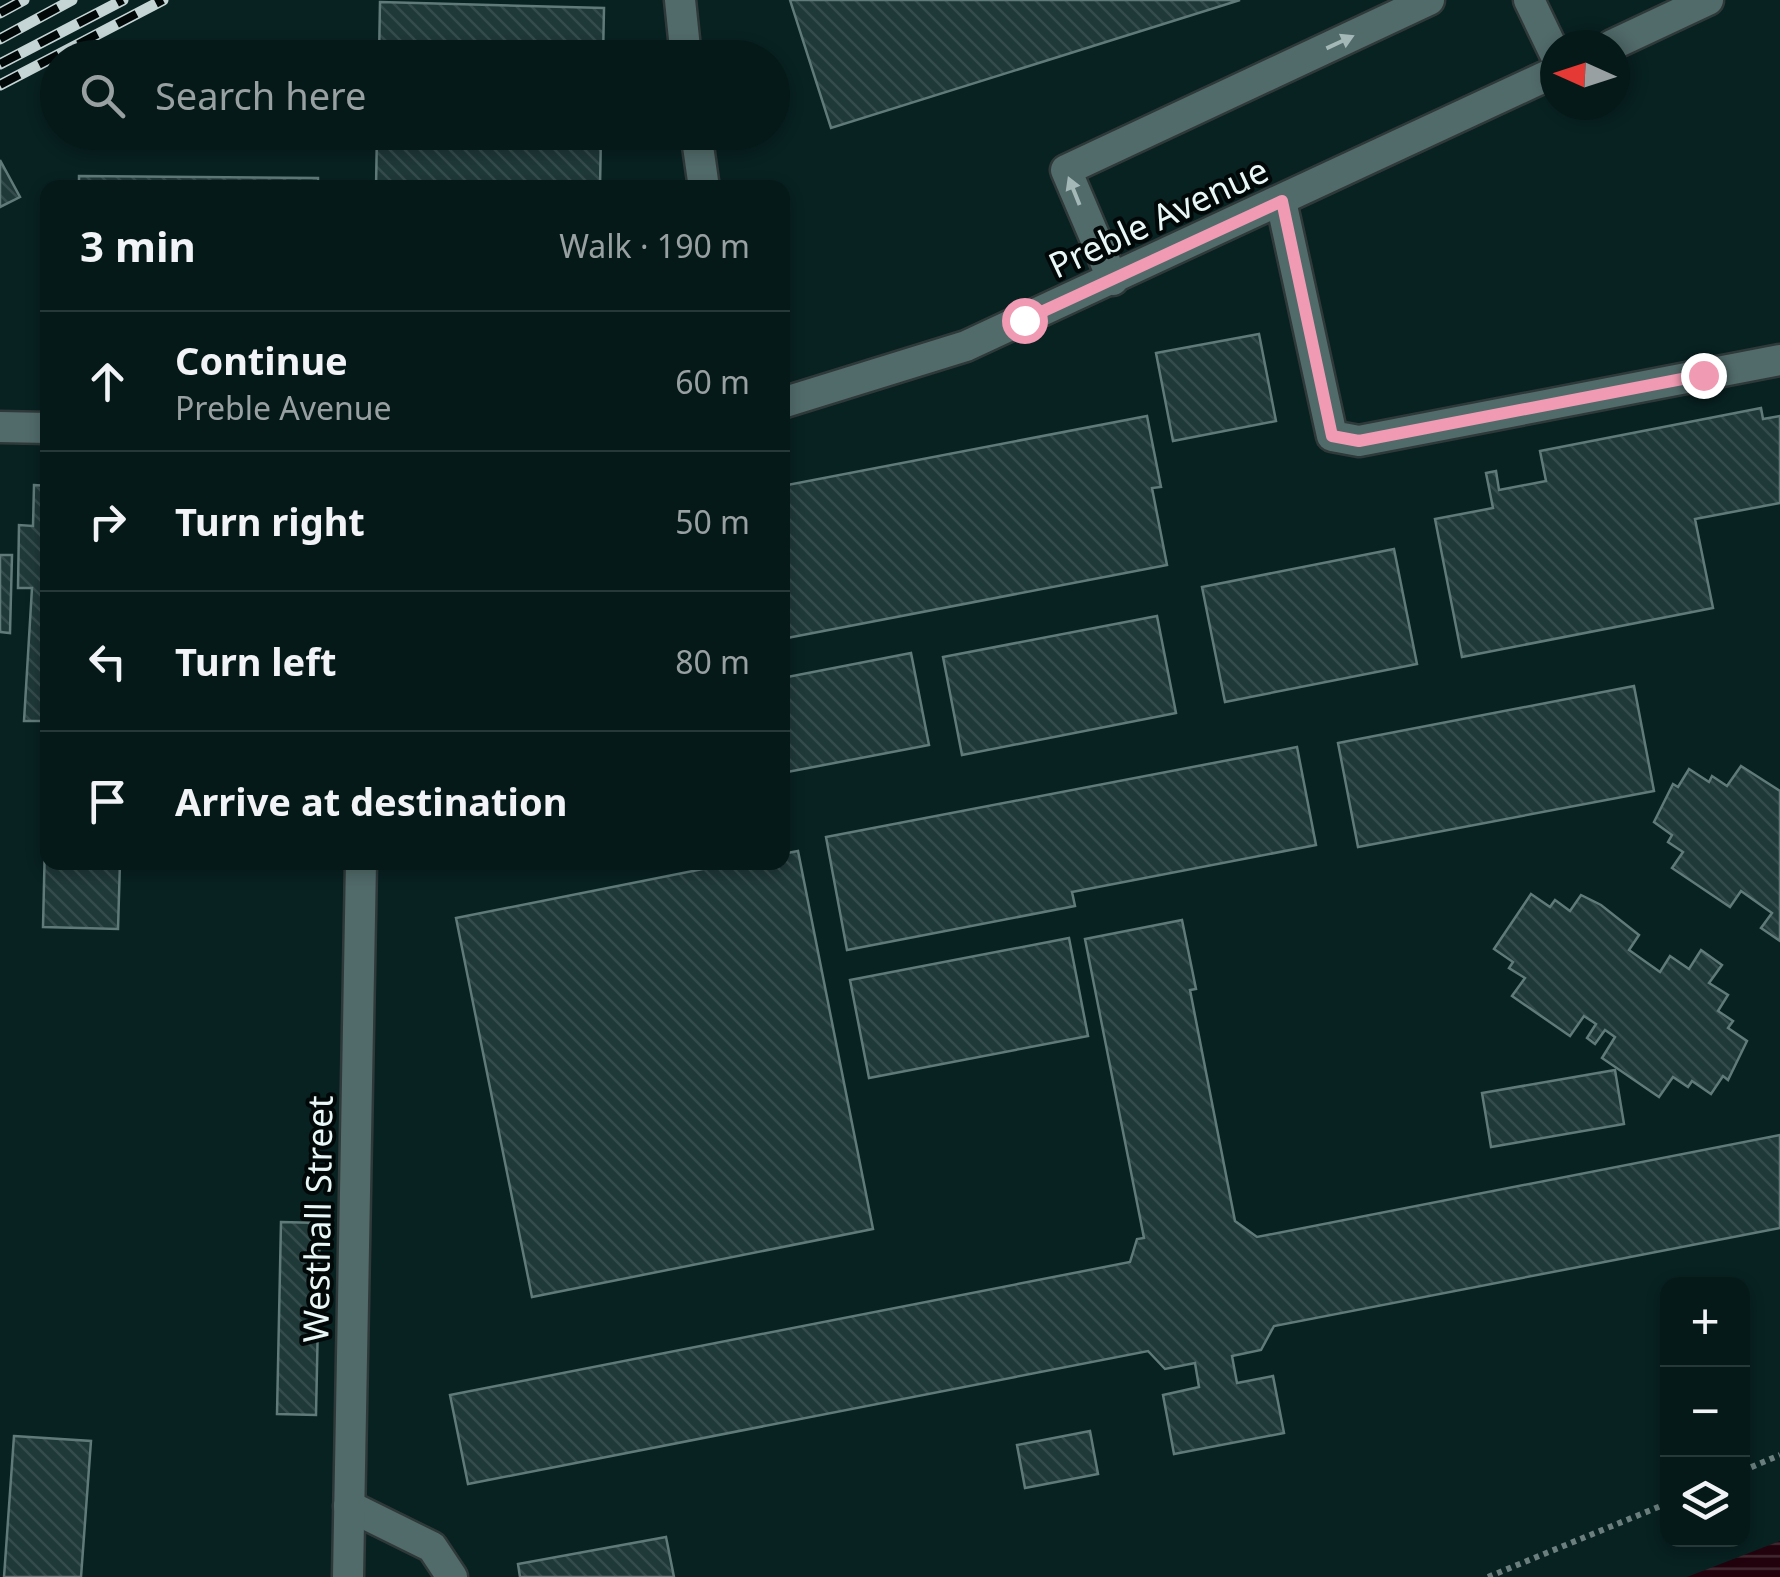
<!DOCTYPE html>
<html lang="en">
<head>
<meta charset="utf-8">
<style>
  body { margin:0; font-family:"Noto Sans",sans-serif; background:#142626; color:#f1f3f6 }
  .controls { position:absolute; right:30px; bottom:30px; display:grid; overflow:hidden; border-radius:20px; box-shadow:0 5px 15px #0003 }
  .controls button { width:90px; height:90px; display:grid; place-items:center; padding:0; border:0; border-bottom:2px solid #273838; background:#061919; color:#f1f3f6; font:50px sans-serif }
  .compass { position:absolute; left:1540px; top:30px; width:90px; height:90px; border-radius:50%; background:#061919; box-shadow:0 5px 15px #0003; rotate:273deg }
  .stop { position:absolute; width:30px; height:30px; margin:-22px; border:8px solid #f19ab3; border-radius:50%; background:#fff }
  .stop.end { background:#f19ab3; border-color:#fff; box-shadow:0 2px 10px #0008 }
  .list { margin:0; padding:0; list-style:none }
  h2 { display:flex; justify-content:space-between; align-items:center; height:130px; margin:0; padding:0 40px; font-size:42px }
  h2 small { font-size:32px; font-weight:400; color:#98a0a2 }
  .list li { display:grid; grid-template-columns:65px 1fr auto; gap:30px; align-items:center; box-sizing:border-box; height:140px; padding:0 40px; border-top:2px solid #273838 }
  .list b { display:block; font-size:38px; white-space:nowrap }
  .list p { margin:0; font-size:32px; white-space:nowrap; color:#98a0a2 }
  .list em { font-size:32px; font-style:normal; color:#98a0a2 }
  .icon { flex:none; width:55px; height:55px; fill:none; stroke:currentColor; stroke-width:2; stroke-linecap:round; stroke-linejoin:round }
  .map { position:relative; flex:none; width:1780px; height:1577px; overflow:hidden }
  .search { position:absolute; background:#061919; box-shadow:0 5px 15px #0003; left:40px; top:40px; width:750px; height:110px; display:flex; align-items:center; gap:25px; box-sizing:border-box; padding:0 35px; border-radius:55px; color:#98a0a2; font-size:38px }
  .panel { position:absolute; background:#061919; box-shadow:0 5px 15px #0003; left:40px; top:180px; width:750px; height:690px; border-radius:20px }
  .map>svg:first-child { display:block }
  .water { fill:url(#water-rules) }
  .building { fill:url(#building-back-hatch); stroke:#607a7a; stroke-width:2.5 }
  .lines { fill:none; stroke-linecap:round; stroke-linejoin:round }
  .minor-casing { stroke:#2f3939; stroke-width:35 }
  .path { stroke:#6b7f7f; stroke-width:6; stroke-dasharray:5 5; stroke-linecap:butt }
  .minor { stroke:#516b6a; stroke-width:30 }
  .rail-casing { stroke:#c5d5d5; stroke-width:11 }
  .rail { stroke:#020808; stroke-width:8; stroke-dasharray:22; stroke-linecap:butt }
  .oneway { fill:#a5b8b8 }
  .route { stroke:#f19ab3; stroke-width:12 }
  .labels { text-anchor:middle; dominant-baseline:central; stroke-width:8; stroke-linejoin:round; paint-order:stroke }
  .street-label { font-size:35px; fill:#e9f7f7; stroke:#020808 }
</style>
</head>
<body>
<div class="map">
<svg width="1780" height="1577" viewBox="0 0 1780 1577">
  <defs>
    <pattern id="water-rules" width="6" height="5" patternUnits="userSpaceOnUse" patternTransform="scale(2.5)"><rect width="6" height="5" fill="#21020d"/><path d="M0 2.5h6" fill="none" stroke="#412831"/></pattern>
    <pattern id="building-back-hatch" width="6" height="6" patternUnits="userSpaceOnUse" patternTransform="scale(2.5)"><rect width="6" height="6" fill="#1f3838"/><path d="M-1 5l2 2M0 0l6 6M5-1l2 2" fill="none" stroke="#354c4c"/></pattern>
  </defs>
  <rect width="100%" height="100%" fill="#082121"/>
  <polygon class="water" points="1780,1541 1780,1577 1687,1577"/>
  <g class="building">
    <polygon points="790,0 1240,0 831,128"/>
    <polygon points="380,2 604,8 603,58 379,58"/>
    <polygon points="377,132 601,132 600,188 376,188"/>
    <polygon points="0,160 20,197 0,207"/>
    <polygon points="79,176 318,178 318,188 79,188"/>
    <polygon points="1259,334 1276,421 1173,441 1156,353"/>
    <polygon points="1761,408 1763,419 1780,416 1780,503 1695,519 1713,608 1462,657 1435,519 1493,508 1486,473 1496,471 1499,490 1546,481 1540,451"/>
    <polygon points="1147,416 1161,487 1152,488 1167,565 782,639 782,486"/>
    <polygon points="34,485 48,486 48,721 24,721 32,588 18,588 19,525 33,526"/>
    <polygon points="1394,549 1417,664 1225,702 1202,587"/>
    <polygon points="0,555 12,555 10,633 0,632"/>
    <polygon points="1157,616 1176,713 962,755 943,657"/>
    <polygon points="911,653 929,745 782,773 782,678"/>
    <polygon points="1634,686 1654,791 1358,847 1338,743"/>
    <polygon points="1297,747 1316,845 1072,892 1075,906 847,950 826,837"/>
    <polygon points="1741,766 1780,791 1780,941 1761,928 1772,913 1741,891 1730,907 1672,868 1683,852 1668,842 1672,835 1654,822 1673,784 1678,787 1689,769 1709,782 1712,776 1727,786"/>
    <polygon points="45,841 48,862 120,862 118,929 43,927"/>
    <polygon points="798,851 873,1229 532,1297 456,918 738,862 782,862 782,854"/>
    <polygon points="1531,894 1550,907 1555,900 1570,911 1581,895 1601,905 1639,935 1629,950 1660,972 1670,956 1689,969 1701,950 1722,965 1709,983 1728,995 1718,1011 1733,1021 1728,1028 1747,1041 1728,1080 1723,1076 1711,1094 1692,1081 1688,1087 1673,1077 1659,1097 1602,1058 1615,1037 1605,1030 1595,1044 1587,1038 1596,1024 1584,1016 1570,1036 1512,996 1525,978 1509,968 1513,962 1494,949"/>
    <polygon points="1182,920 1196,989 1190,990 1235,1221 1257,1237 1780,1135 1780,1228 1274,1326 1261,1350 1232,1356 1237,1383 1273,1376 1284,1433 1174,1454 1163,1395 1199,1387 1195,1363 1165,1369 1148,1351 468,1484 450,1395 1130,1262 1137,1239 1144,1238 1085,939"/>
    <polygon points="1069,938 1088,1036 869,1078 850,980"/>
    <polygon points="1615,1070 1624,1124 1491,1147 1482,1093"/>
    <polygon points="281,1222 320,1223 316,1415 277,1414"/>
    <polygon points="1090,1431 1098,1474 1025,1488 1017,1445"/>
    <polygon points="14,1436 91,1441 81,1577 4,1577"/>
    <polygon points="666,1537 674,1577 520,1577 518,1564"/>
  </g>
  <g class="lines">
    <defs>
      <g id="minor">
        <polyline points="680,0 686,58"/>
        <polyline points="1529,0 1555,54"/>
        <polyline points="1612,45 1708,0"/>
        <polyline points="696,132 704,188"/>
        <polyline points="1281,201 1332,436 1359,441 1780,360"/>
        <polyline points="1113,280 1066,170 1429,0"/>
        <polyline points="782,403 966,346 1555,72"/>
        <polyline points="0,427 48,428"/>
        <polyline points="349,1506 432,1547 452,1577"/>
        <polyline points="348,1577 361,862"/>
      </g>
    </defs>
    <use href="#minor" class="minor-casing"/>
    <g class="path">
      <polyline points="1742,1471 1780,1455"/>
      <polyline points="1488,1577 1668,1503"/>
    </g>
    <use href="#minor" class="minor"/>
    <defs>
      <g id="rail">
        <polyline points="0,13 24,0"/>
        <polyline points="0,39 72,0"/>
        <polyline points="0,64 123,0"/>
        <polyline points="0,85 163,0"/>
      </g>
    </defs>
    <use href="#rail" class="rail-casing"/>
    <use href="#rail" class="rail"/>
  </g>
  <defs><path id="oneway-solid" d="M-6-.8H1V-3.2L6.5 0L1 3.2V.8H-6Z" transform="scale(2.5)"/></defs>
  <g class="oneway">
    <use href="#oneway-solid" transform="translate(1340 42) rotate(-25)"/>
    <use href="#oneway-solid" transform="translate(1074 191) rotate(-112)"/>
  </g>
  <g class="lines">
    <polyline class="route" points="1024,320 1282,201 1332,436 1359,441 1703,375"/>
  </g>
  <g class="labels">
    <g class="street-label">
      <text transform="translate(1158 217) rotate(-25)">Preble Avenue</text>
      <text transform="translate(317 1219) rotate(-89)">Westhall Street</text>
    </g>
  </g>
</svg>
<div class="controls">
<button>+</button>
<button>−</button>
<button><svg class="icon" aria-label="layers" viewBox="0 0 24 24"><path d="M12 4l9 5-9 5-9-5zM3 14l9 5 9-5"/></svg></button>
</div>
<svg class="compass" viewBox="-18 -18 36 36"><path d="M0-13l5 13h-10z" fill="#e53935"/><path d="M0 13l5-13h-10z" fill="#98a0a2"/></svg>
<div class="stop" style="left:1024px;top:320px"></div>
<div class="stop end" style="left:1703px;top:375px"></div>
<div class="search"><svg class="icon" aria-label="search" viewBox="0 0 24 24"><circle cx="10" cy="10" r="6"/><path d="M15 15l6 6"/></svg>Search here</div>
<section class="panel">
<h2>3 min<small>Walk · 190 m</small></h2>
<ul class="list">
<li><svg class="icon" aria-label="ahead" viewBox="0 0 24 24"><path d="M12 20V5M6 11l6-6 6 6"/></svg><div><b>Continue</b><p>Preble Avenue</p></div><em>60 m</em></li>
<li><svg class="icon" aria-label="right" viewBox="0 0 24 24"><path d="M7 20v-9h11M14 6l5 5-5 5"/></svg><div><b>Turn right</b></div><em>50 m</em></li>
<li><svg class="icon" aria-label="left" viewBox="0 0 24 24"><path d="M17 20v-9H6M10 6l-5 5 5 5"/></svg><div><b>Turn left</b></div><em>80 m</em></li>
<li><svg class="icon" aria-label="arrive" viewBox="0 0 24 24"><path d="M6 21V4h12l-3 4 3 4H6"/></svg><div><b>Arrive at destination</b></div></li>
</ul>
</section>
</div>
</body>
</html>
